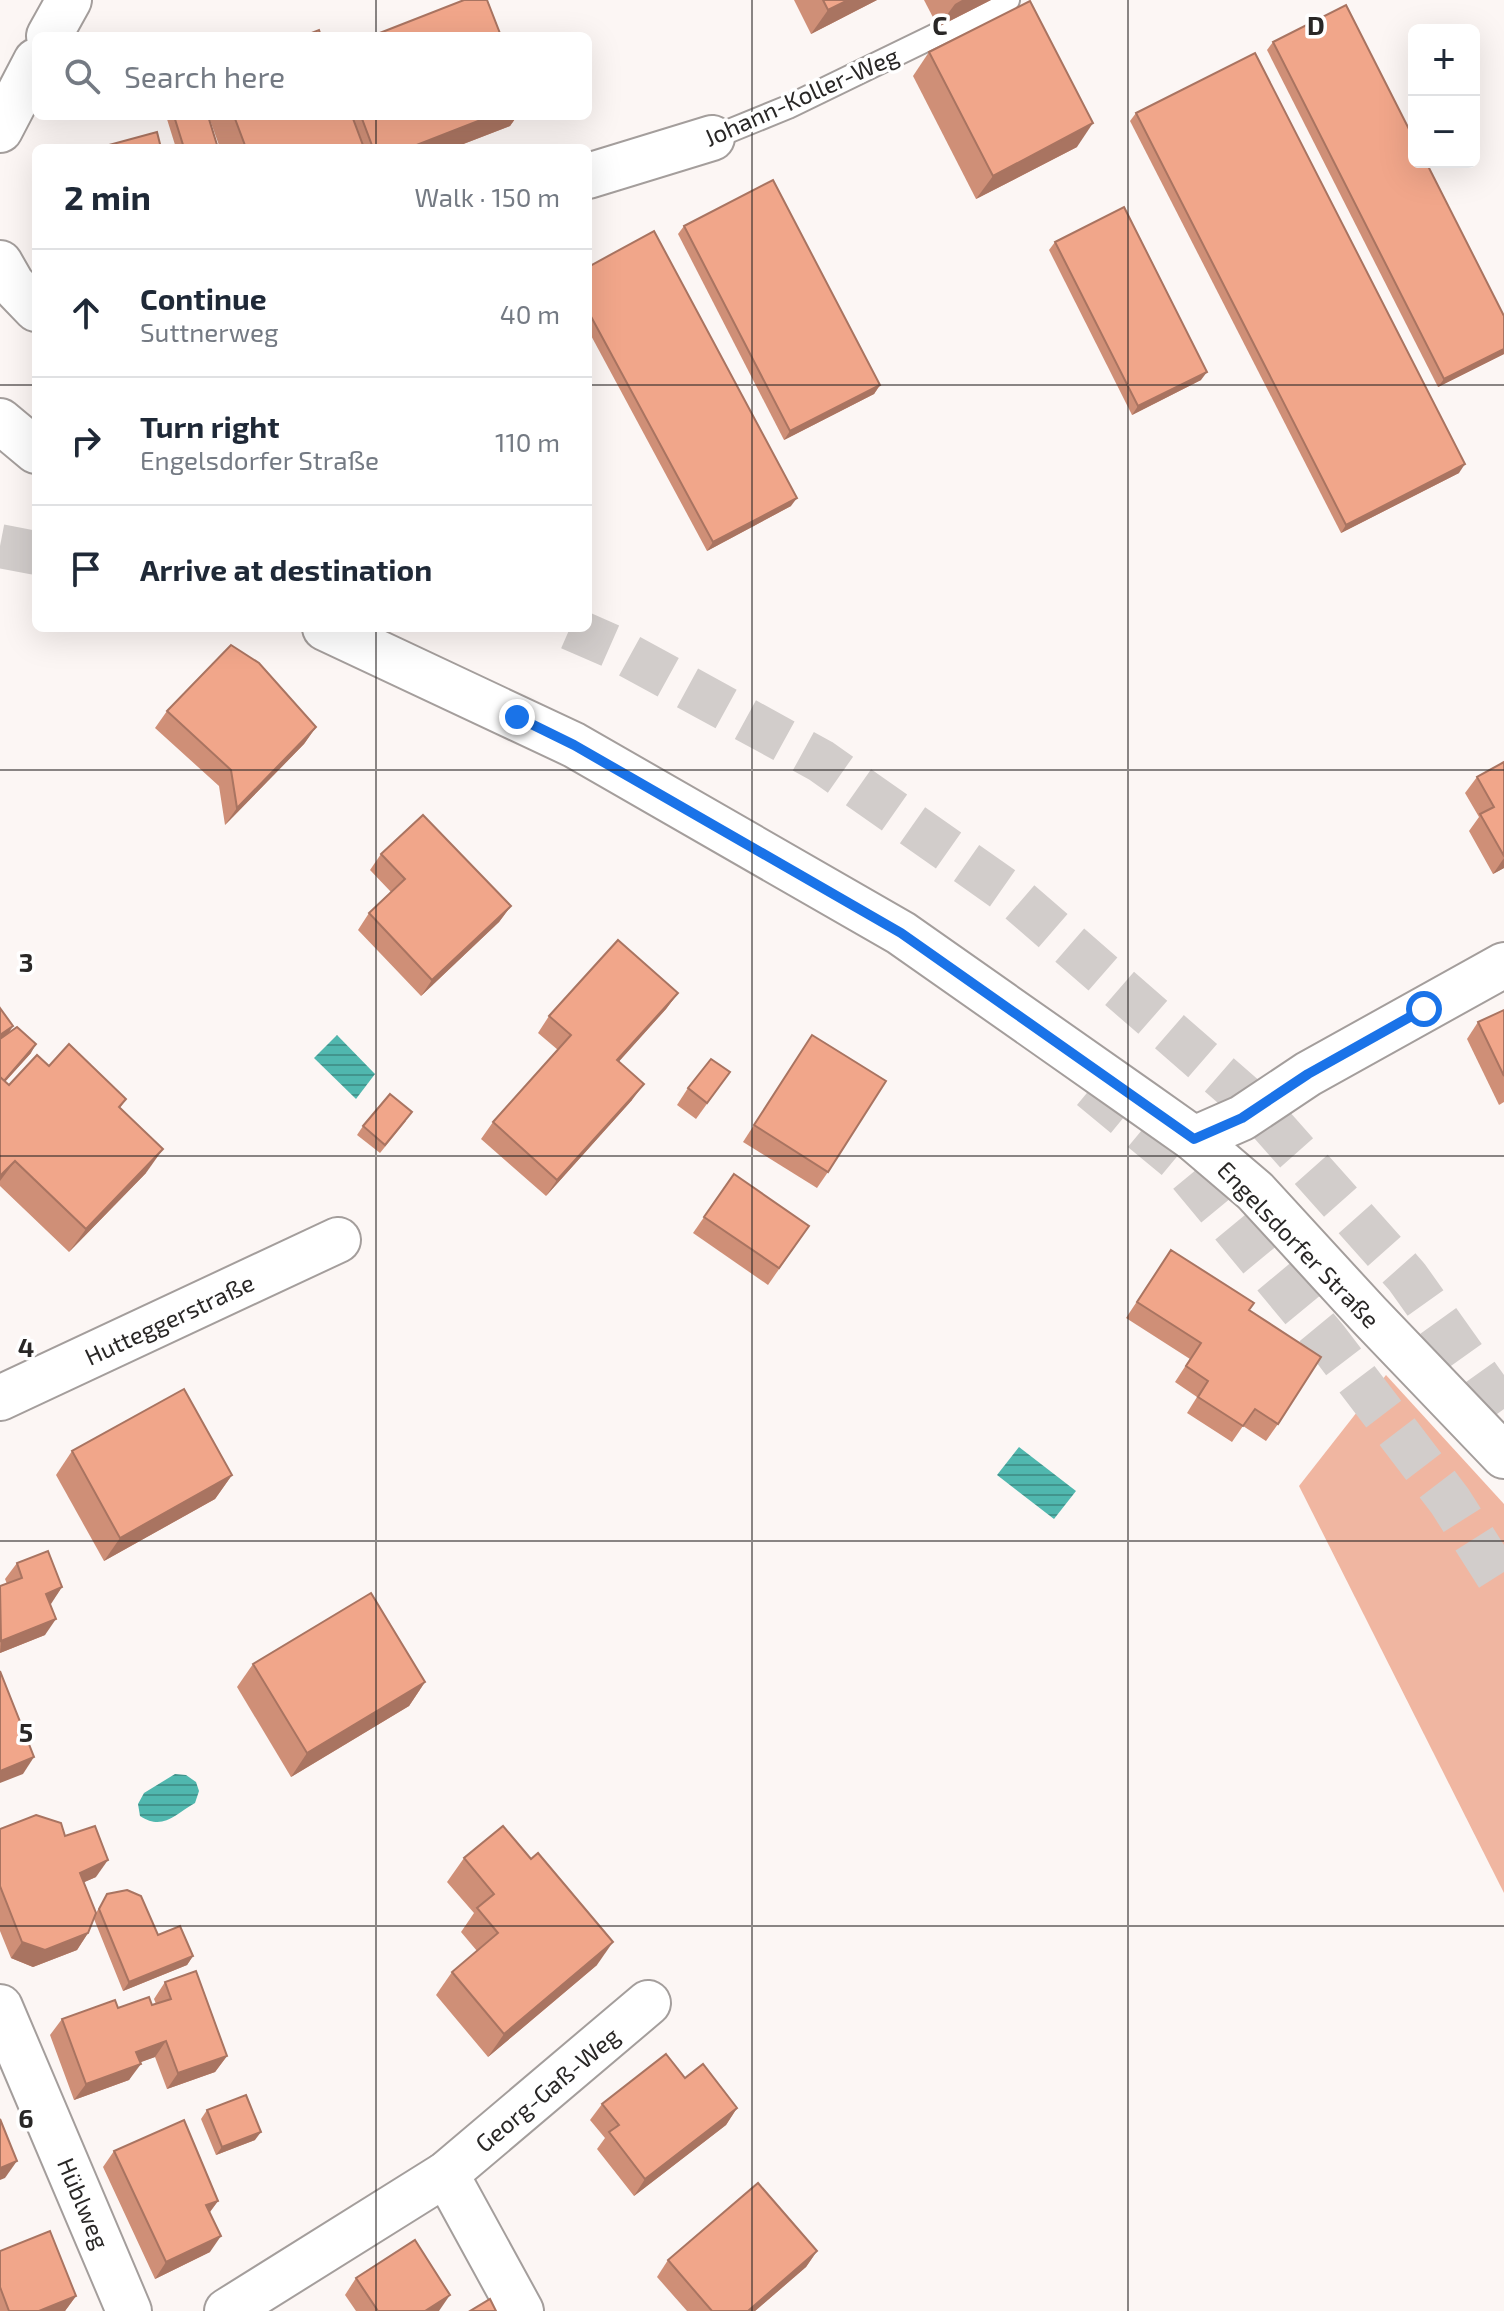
<!DOCTYPE html>
<html lang="en">
<head>
<meta charset="utf-8">
<style>
  body { margin:0; font-family:"Exo 2",sans-serif; background:#f6f6f7; color:#1f2937 }
  .controls { position:absolute; right:24px; top:24px; display:grid; overflow:hidden; border-radius:12px; box-shadow:0 8px 32px #0002 }
  .controls button { width:72px; height:72px; display:grid; place-items:center; padding:0; border:0; border-bottom:2px solid #e0e1e3; background:#fff; color:#1f2937; font:40px sans-serif }
  .stop { position:absolute; width:24px; height:24px; margin:-18px; border:6px solid #1a73e8; border-radius:50%; background:#fff }
  .stop.end { background:#1a73e8; border-color:#fff; box-shadow:0 2px 8px #0008 }
  .list { margin:0; padding:0; list-style:none }
  h2 { display:flex; justify-content:space-between; align-items:center; height:104px; margin:0; padding:0 32px; font-size:34px }
  h2 small { font-size:26px; font-weight:400; color:#747a83 }
  .list li { display:grid; grid-template-columns:52px 1fr auto; gap:24px; align-items:center; box-sizing:border-box; height:128px; padding:0 32px; border-top:2px solid #e0e1e3 }
  .list b { display:block; font-size:30px; white-space:nowrap }
  .list p { margin:0; font-size:26px; white-space:nowrap; color:#747a83 }
  .list em { font-size:26px; font-style:normal; color:#747a83 }
  .icon { flex:none; width:44px; height:44px; fill:none; stroke:currentColor; stroke-width:2; stroke-linecap:round; stroke-linejoin:round }
  .map { position:relative; flex:none; width:1504px; height:2311px; overflow:hidden }
  .search { position:absolute; background:#fff; box-shadow:0 8px 32px #0002; left:32px; top:32px; width:560px; height:88px; display:flex; align-items:center; gap:20px; box-sizing:border-box; padding:0 28px; border-radius:12px; color:#747a83; font-size:30px }
  .panel { position:absolute; background:#fff; box-shadow:0 8px 32px #0002; left:32px; top:144px; width:560px; height:488px; border-radius:12px }
  .map>svg:first-child { display:block }
  .park { fill:#f0b6a1 }
  .water { fill:url(#water-rules) }
  .lines { fill:none; stroke-linecap:round; stroke-linejoin:round }
  .primary-tunnel { stroke:#d2cdcb; stroke-width:44; stroke-dasharray:44 22; stroke-linecap:butt }
  .lane-casing { stroke:#a49e9c; stroke-width:26 }
  .street-casing { stroke:#a49e9c; stroke-width:48 }
  .lane { stroke:#fff; stroke-width:22 }
  .street { stroke:#fff; stroke-width:44 }
  .wall { fill:#cf8f77 }
  .shaded-wall { fill:#a97461 }
  .building { fill:#f1a68a; stroke:#a97461; stroke-width:2 }
  .route { stroke:#1a73e8; stroke-width:10 }
  .grid { fill:none; stroke:#292726; stroke-width:2; stroke-opacity:0.55 }
  .labels { text-anchor:middle; dominant-baseline:central; stroke-width:7; stroke-linejoin:round; paint-order:stroke }
  .street-label { font-size:24px; fill:#292726; stroke:#fff }
  .grid-label { font-size:26px; text-anchor:middle; font-weight:bold; fill:#292726; stroke:#fff; stroke-width:7; stroke-linejoin:round; paint-order:stroke }
</style>
</head>
<body>
<div class="map">
<svg width="1504" height="2311" viewBox="0 0 1504 2311">
  <defs>
    <pattern id="water-rules" width="6" height="5" patternUnits="userSpaceOnUse" patternTransform="scale(2)"><rect width="6" height="5" fill="#50b7ae"/><path d="M0 2.5h6" fill="none" stroke="#42958d"/></pattern>
  </defs>
  <rect width="100%" height="100%" fill="#fcf6f4"/>
  <polygon class="park" points="1386,1375 1504,1504 1504,1893 1299,1486"/>
  <g class="water">
    <polygon points="337,1035 375,1074 356,1099 314,1058"/>
    <polygon points="1019,1447 1076,1491 1054,1519 997,1475"/>
    <path d="M175,1774L186,1775L196,1782L199,1791L195,1803C174,1815 163,1831 140,1816L138,1804L144,1793Z"/>
  </g>
  <g class="lines">
    <g class="primary-tunnel">
      <polyline points="0,546 36,553"/>
      <polyline points="570,628 611,646 821,761 1012,895 1255,1106 1407,1277 1504,1413"/>
      <polyline points="1091,1088 1178,1160 1327,1340 1450,1501 1504,1586"/>
    </g>
    <defs>
      <polyline id="lane" points="712,138 788,107 1008,0"/>
      <g id="street">
        <polyline points="49,36 69,0"/>
        <polyline points="0,130 36,61"/>
        <polyline points="588,176 712,138"/>
        <polyline points="0,263 12,284 36,309"/>
        <polyline points="0,421 36,451"/>
        <polyline points="325,628 574,745 901,933 1143,1103 1194,1139 1255,1191 1368,1314 1504,1456"/>
        <polyline points="1194,1139 1242,1118 1308,1074 1504,965"/>
        <polyline points="0,1398 338,1240"/>
        <polyline points="0,2007 129,2311"/>
        <polyline points="446,2174 521,2311"/>
        <polyline points="227,2311 446,2174 648,2003"/>
      </g>
    </defs>
    <use href="#lane" class="lane-casing"/>
    <use href="#street" class="street-casing"/>
    <use href="#lane" class="lane"/>
    <use href="#street" class="street"/>
  </g>
  <g class="wall">
    <polygon points="794,0 877,0 811,34"/>
    <polygon points="924,0 991,0 938,27"/>
    <polygon points="1273,42 1504,316 1504,354 1438,387 1267,50"/>
    <polygon points="929,52 1077,147 976,199 913,76"/>
    <polygon points="1136,113 1459,473 1341,533 1130,121"/>
    <polygon points="166,116 517,116 510,126 453,148 220,148 210,120 218,148 176,148"/>
    <polygon points="684,226 880,385 874,394 784,440 678,234"/>
    <polygon points="1055,242 1201,380 1132,415 1049,250"/>
    <polygon points="588,267 791,506 707,551 588,330"/>
    <polygon points="167,711 316,727 304,744 225,825 219,786 155,728"/>
    <polygon points="1504,762 1504,868 1493,874 1469,831 1479,817 1465,793 1477,777"/>
    <polygon points="381,854 511,906 499,922 421,996 358,930 369,913 391,892 370,870"/>
    <polygon points="678,993 666,1009 619,1061 632,1100 546,1196 481,1139 493,1122 558,1050 538,1033 549,1016"/>
    <polygon points="0,1008 13,1026 8,1033 31,1053 5,1082 9,1085 49,1066 126,1099 120,1108 146,1173 69,1252 0,1186"/>
    <polygon points="1504,1010 1504,1102 1499,1105 1467,1039 1478,1022"/>
    <polygon points="812,1035 828,1172 817,1188 743,1142"/>
    <polygon points="730,1072 696,1119 677,1105 688,1088"/>
    <polygon points="406,1121 380,1153 357,1135 363,1126"/>
    <polygon points="734,1174 809,1226 768,1285 693,1233"/>
    <polygon points="1171,1250 1249,1310 1278,1424 1266,1441 1243,1426 1232,1442 1187,1413 1197,1397 1175,1382 1190,1359 1126,1318"/>
    <polygon points="72,1451 232,1475 215,1499 104,1561 56,1475"/>
    <polygon points="17,1563 62,1587 50,1604 45,1635 0,1653 0,1586 7,1584 5,1579"/>
    <polygon points="253,1664 425,1682 409,1706 291,1777 237,1687"/>
    <polygon points="0,1829 65,1836 96,1877 84,1882 96,1913 107,1894 158,1935 193,1956 187,1965 123,1991 94,1919 88,1933 77,1950 33,1967 11,1958 0,1931"/>
    <polygon points="464,1858 597,1965 488,2057 436,1995 452,1972 477,1951 461,1932 474,1913 447,1882"/>
    <polygon points="165,1982 227,2056 215,2072 167,2089 155,2057 140,2062 129,2080 74,2100 50,2035 62,2019 118,2008 152,2005 156,2004 154,1999"/>
    <polygon points="685,2078 737,2108 726,2125 634,2196 597,2149 605,2138 590,2120 602,2104"/>
    <polygon points="207,2110 255,2140 216,2155 201,2119"/>
    <polygon points="114,2151 218,2201 210,2212 210,2252 155,2279 103,2167"/>
    <polygon points="0,2251 76,2296 65,2311 0,2311"/>
    <polygon points="817,2251 806,2267 755,2311 687,2311 657,2277 668,2260"/>
    <polygon points="356,2278 439,2311 356,2311 345,2295"/>
  </g>
  <g class="shaded-wall">
    <polygon points="848,0 877,0 811,34 828,10"/>
    <polygon points="962,0 991,0 938,27 955,4"/>
    <polygon points="491,116 517,116 510,126 453,148 409,148"/>
    <polygon points="1093,123 1077,147 976,199 993,176"/>
    <polygon points="1504,349 1504,354 1438,387 1444,379"/>
    <polygon points="1207,372 1201,380 1132,415 1138,406"/>
    <polygon points="880,385 874,394 784,440 790,431"/>
    <polygon points="1465,464 1459,473 1341,533 1346,525"/>
    <polygon points="797,498 791,506 707,551 713,542"/>
    <polygon points="316,727 304,744 225,825 237,808"/>
    <polygon points="1504,858 1504,868 1493,874"/>
    <polygon points="511,906 499,922 421,996 432,980"/>
    <polygon points="678,993 666,1009 606,1076 617,1060"/>
    <polygon points="13,1026 2,1043 0,1044 0,1035"/>
    <polygon points="36,1044 31,1053 0,1087 0,1086"/>
    <polygon points="644,1084 632,1100 546,1196 557,1180"/>
    <polygon points="163,1149 146,1173 69,1252 86,1229"/>
    <polygon points="15,1161 0,1181 0,1176"/>
    <polygon points="232,1475 215,1499 104,1561 120,1538"/>
    <polygon points="62,1587 51,1604 34,1610 46,1594"/>
    <polygon points="56,1619 45,1635 0,1653 1,1641"/>
    <polygon points="425,1682 409,1706 291,1777 307,1753"/>
    <polygon points="34,1757 23,1774 0,1783 0,1771"/>
    <polygon points="108,1860 96,1877 69,1889 80,1873"/>
    <polygon points="88,1933 77,1950 33,1967 11,1958 22,1942"/>
    <polygon points="613,1942 597,1965 488,2057 504,2034"/>
    <polygon points="193,1956 187,1965 123,1991 129,1982"/>
    <polygon points="166,2041 155,2057 125,2068 136,2052"/>
    <polygon points="227,2056 215,2072 167,2089 178,2073"/>
    <polygon points="141,2064 129,2080 74,2100 86,2084"/>
    <polygon points="737,2108 726,2125 634,2196 645,2179"/>
    <polygon points="261,2132 255,2140 216,2155 222,2147"/>
    <polygon points="17,2161 5,2178 0,2180 0,2168"/>
    <polygon points="218,2201 206,2217 206,2205"/>
    <polygon points="221,2236 210,2252 155,2279 166,2262"/>
    <polygon points="817,2251 806,2267 755,2311 748,2311"/>
    <polygon points="450,2295 439,2311 425,2311"/>
    <polygon points="76,2296 65,2311 39,2311"/>
  </g>
  <g class="building">
    <polygon points="464,0 487,0 501,36 372,36"/>
    <polygon points="823,0 848,0 828,10"/>
    <polygon points="1030,1 1093,123 993,176 929,52"/>
    <polygon points="1346,5 1414,139 1414,162 1426,162 1504,316 1504,349 1444,379 1273,42"/>
    <polygon points="319,30 321,36 304,36"/>
    <polygon points="1255,53 1465,464 1346,525 1136,113"/>
    <polygon points="174,116 208,116 218,148 184,148"/>
    <polygon points="234,116 352,116 364,148 246,148"/>
    <polygon points="361,116 491,116 409,148 373,148"/>
    <polygon points="157,132 161,148 98,148"/>
    <polygon points="773,180 880,385 790,431 684,226"/>
    <polygon points="1124,207 1207,372 1138,406 1055,242"/>
    <polygon points="654,231 797,498 713,542 588,311 588,267"/>
    <polygon points="231,645 259,663 316,727 237,808 231,770 167,711"/>
    <polygon points="1504,762 1504,856 1480,814 1494,807 1477,777"/>
    <polygon points="423,815 511,906 432,980 369,913 405,879 381,854"/>
    <polygon points="618,940 678,993 617,1060 644,1084 557,1180 493,1122 571,1035 549,1016"/>
    <polygon points="0,1008 13,1026 0,1035"/>
    <polygon points="1504,1010 1504,1076 1478,1022"/>
    <polygon points="17,1027 36,1044 4,1081 0,1077 0,1039"/>
    <polygon points="812,1035 886,1081 828,1172 754,1125"/>
    <polygon points="69,1044 126,1099 119,1107 163,1149 86,1229 15,1161 0,1176 0,1077 9,1085 37,1055 49,1066"/>
    <polygon points="711,1059 730,1072 707,1103 688,1088"/>
    <polygon points="390,1094 412,1112 385,1145 363,1126"/>
    <polygon points="734,1174 809,1226 779,1268 704,1217"/>
    <polygon points="1171,1250 1254,1303 1249,1310 1321,1357 1278,1424 1255,1409 1243,1426 1198,1397 1208,1381 1186,1366 1201,1343 1137,1302"/>
    <polygon points="184,1389 232,1475 120,1538 72,1451"/>
    <polygon points="48,1551 62,1587 46,1594 56,1619 1,1641 0,1586 22,1578 17,1563"/>
    <polygon points="371,1593 425,1682 307,1753 253,1664"/>
    <polygon points="0,1671 34,1757 0,1771"/>
    <polygon points="36,1815 61,1823 65,1836 95,1826 108,1860 80,1873 96,1913 88,1933 45,1950 22,1942 0,1886 0,1829"/>
    <polygon points="503,1826 531,1859 538,1853 613,1942 504,2034 452,1972 498,1933 477,1908 494,1894 464,1858"/>
    <polygon points="127,1890 141,1896 158,1935 180,1926 193,1956 129,1982 99,1909 107,1894"/>
    <polygon points="196,1971 227,2056 178,2073 166,2041 136,2052 141,2064 86,2084 62,2019 115,2000 118,2008 149,1997 152,2005 171,1999 165,1982"/>
    <polygon points="666,2054 685,2078 703,2064 737,2108 645,2179 609,2132 619,2125 602,2104"/>
    <polygon points="246,2095 261,2132 222,2147 207,2110"/>
    <polygon points="0,2119 17,2161 0,2168"/>
    <polygon points="184,2120 218,2201 206,2205 221,2236 166,2262 114,2151"/>
    <polygon points="758,2183 817,2251 748,2311 712,2311 668,2260"/>
    <polygon points="50,2231 76,2296 39,2311 9,2311 0,2287 0,2251"/>
    <polygon points="415,2240 450,2295 425,2311 378,2311 356,2278"/>
    <polygon points="490,2299 496,2311 470,2311"/>
  </g>
  <g class="lines">
    <polyline class="route" points="517,717 574,745 901,933 1194,1139 1242,1118 1308,1074 1424,1009"/>
  </g>
  <path class="grid" d="M376,0V36M752,0V2311M1128,0V2311M376,116V148M0,385H36M588,385H1504M376,628V2311M0,770H1504M0,1156H1504M0,1541H1504M0,1926H1504"/>
  <g class="labels">
    <g class="street-label">
      <text transform="translate(801 96) rotate(-24)">Johann-Koller-Weg</text>
      <text transform="translate(1299 1244) rotate(46)">Engelsdorfer Straße</text>
      <text transform="translate(169 1319) rotate(-25)">Hutteggerstraße</text>
      <text transform="translate(547 2089) rotate(-40)">Georg-Gaß-Weg</text>
      <text transform="translate(84 2203) rotate(67)">Hüblweg</text>
    </g>
  </g>
  <g class="grid-label">
    <text x="940" y="35">C</text>
    <text x="1316" y="35">D</text>
    <text x="26" y="972">3</text>
    <text x="26" y="1357">4</text>
    <text x="26" y="1742">5</text>
    <text x="26" y="2128">6</text>
  </g>
</svg>
<div class="controls">
<button>+</button>
<button>−</button>
</div>
<div class="stop" style="left:1424px;top:1009px"></div>
<div class="stop end" style="left:517px;top:717px"></div>
<div class="search"><svg class="icon" aria-label="search" viewBox="0 0 24 24"><circle cx="10" cy="10" r="6"/><path d="M15 15l6 6"/></svg>Search here</div>
<section class="panel">
<h2>2 min<small>Walk · 150 m</small></h2>
<ul class="list">
<li><svg class="icon" aria-label="ahead" viewBox="0 0 24 24"><path d="M12 20V5M6 11l6-6 6 6"/></svg><div><b>Continue</b><p>Suttnerweg</p></div><em>40 m</em></li>
<li><svg class="icon" aria-label="right" viewBox="0 0 24 24"><path d="M7 20v-9h11M14 6l5 5-5 5"/></svg><div><b>Turn right</b><p>Engelsdorfer Straße</p></div><em>110 m</em></li>
<li><svg class="icon" aria-label="arrive" viewBox="0 0 24 24"><path d="M6 21V4h12l-3 4 3 4H6"/></svg><div><b>Arrive at destination</b></div></li>
</ul>
</section>
</div>
</body>
</html>
